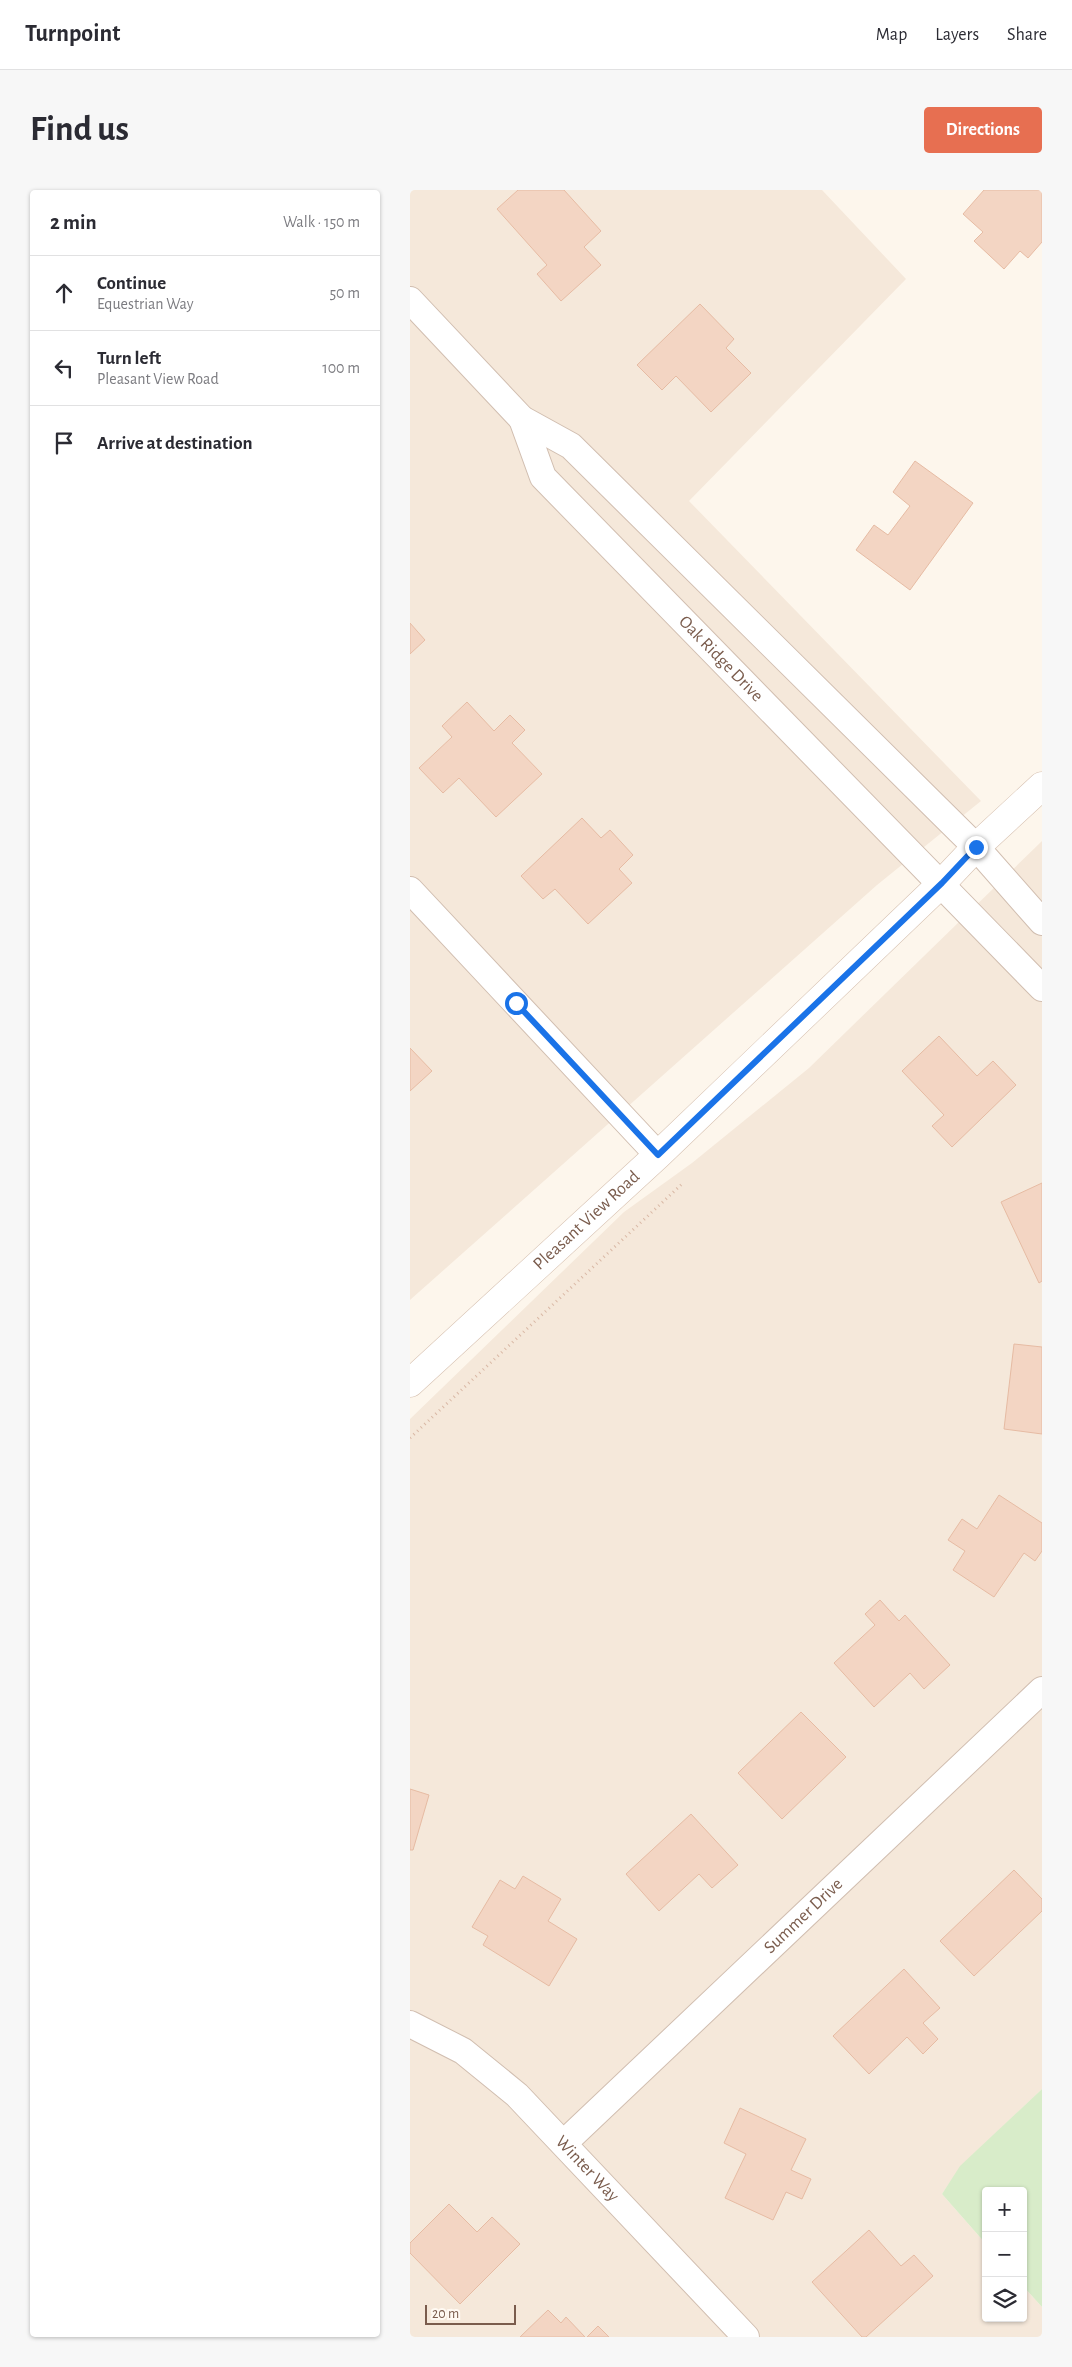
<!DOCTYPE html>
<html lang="en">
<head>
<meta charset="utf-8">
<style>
  body { margin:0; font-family:"Alegreya Sans",sans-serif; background:#f7f7f7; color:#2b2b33 }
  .controls { position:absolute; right:15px; bottom:15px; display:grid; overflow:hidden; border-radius:5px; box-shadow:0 1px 4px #0004 }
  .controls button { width:45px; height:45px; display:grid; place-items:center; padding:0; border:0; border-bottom:1px solid #e1e1e2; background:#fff; color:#2b2b33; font:25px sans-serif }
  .scale { position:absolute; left:15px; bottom:12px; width:91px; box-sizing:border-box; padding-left:5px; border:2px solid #7a5c4d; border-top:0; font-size:14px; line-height:18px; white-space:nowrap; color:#7a5c4d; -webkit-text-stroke:4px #fffaf3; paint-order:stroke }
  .stop { position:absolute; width:15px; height:15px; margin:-11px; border:4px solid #1a73e8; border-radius:50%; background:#fff }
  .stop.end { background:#1a73e8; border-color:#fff; box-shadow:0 1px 5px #0008 }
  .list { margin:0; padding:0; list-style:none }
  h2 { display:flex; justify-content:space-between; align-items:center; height:65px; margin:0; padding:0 20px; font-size:21px }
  h2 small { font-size:16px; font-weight:400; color:#7c7c81 }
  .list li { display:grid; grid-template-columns:32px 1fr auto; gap:15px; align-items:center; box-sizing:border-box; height:75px; padding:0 20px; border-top:1px solid #e1e1e2 }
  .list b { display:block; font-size:19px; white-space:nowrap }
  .list p { margin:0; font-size:16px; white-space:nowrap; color:#7c7c81 }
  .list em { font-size:16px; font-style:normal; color:#7c7c81 }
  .icon { flex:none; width:28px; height:28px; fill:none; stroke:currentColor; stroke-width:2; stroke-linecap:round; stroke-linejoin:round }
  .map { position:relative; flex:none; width:632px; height:2147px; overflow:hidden; border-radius:5px }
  header { display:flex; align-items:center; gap:30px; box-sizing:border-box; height:70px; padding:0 25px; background:#fff; border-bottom:1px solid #e1e1e2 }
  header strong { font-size:24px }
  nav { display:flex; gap:28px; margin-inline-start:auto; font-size:18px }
  .intro { display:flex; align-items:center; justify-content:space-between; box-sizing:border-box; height:120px; padding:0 30px }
  h1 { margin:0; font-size:35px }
  .button { padding:12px 22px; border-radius:5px; background:#e76f51; color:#fff; font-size:18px; font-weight:700 }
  main { display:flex; gap:30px; padding:0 30px }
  aside { flex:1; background:#fff; border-radius:5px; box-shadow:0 1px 4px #0004 }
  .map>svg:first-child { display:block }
  .residential { fill:#f5e8da }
  .green { fill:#d8ecc9 }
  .building { fill:#f3d5c3; stroke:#e6bba3 }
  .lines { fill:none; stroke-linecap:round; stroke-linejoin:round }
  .minor-casing { stroke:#d1beb0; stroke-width:28 }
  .secondary-casing { stroke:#d6c0b0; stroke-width:29 }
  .path { stroke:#d9b8a5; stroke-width:3; stroke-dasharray:1 4; stroke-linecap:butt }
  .minor { stroke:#fff; stroke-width:26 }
  .secondary { stroke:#fff; stroke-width:28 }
  .route { stroke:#1a73e8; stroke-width:6 }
  .labels { text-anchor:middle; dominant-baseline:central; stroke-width:4.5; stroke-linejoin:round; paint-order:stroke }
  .street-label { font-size:18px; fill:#7a5c4d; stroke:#fffaf3 }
</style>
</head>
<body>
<header>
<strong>Turnpoint</strong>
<nav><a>Map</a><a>Layers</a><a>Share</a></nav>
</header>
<div class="intro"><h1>Find us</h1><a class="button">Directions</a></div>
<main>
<aside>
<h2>2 min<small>Walk · 150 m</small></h2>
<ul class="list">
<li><svg class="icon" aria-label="ahead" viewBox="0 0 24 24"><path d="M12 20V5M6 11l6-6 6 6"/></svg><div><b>Continue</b><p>Equestrian Way</p></div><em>50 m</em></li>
<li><svg class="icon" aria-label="left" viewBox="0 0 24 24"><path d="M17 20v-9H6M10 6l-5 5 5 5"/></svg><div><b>Turn left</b><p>Pleasant View Road</p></div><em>100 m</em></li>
<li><svg class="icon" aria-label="arrive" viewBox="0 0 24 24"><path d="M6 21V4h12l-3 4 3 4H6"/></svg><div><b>Arrive at destination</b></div></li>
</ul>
</aside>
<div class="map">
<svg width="632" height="2147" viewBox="0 0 632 2147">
  <rect width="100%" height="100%" fill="#fdf6ec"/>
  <g class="residential">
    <polygon points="0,0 412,0 496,89 279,311 571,611 467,695 0,1110"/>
    <polygon points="632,651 632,1899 551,1976 532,2004 576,2054 576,2128 613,2128 613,2096 632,2117 632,2147 0,2147 0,1229 214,1022 282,973 399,878"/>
  </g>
  <polygon class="green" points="632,1899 632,2117 613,2096 613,2001 576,2001 576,2054 532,2004 550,1976"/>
  <g class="building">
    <polygon points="108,0 154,0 191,41 174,57 191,75 151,111 127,84 137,75 87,19"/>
    <polygon points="574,0 632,0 632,52 618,68 610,61 594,79 564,51 573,42 553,24"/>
    <polygon points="290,114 324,149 316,158 341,183 301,222 266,186 252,200 227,175"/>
    <polygon points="505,271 563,313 500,400 446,360 464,335 478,345 500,316 483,302"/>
    <polygon points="0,433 15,450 0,464"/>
    <polygon points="57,512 84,541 100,525 115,540 102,553 132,584 86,627 49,588 33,603 9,578 42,547 32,536"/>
    <polygon points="172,628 191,648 200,640 223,665 209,679 222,693 178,734 145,699 133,709 111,686"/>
    <polygon points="529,846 567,886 583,871 606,895 542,957 522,936 534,925 492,881"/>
    <polygon points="0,858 22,881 0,901"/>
    <polygon points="632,993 632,1091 629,1093 591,1012"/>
    <polygon points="604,1154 632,1157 632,1244 594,1239"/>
    <polygon points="589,1305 632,1333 632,1361 625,1371 614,1363 584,1407 543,1380 555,1361 538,1350 552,1329 567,1339"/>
    <polygon points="470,1410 489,1431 495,1425 540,1475 514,1499 500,1483 464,1517 424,1473 465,1435 455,1424"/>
    <polygon points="391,1522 436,1567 372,1629 328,1583"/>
    <polygon points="0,1599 19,1605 3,1660 0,1660"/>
    <polygon points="281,1624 328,1675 302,1698 289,1684 249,1721 216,1684"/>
    <polygon points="604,1680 632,1709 632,1721 564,1786 530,1751"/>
    <polygon points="113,1686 151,1709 138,1731 167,1749 139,1796 73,1755 78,1746 62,1737 90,1690 105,1699"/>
    <polygon points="494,1779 530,1818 513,1833 528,1849 513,1864 497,1847 459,1884 423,1846"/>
    <polygon points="330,1918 396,1949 381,1980 401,1989 392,2009 376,2002 363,2030 315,2008 336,1964 314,1953"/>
    <polygon points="39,2014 67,2042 82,2027 110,2054 50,2114 0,2063 0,2053"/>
    <polygon points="459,2040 491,2076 504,2065 523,2086 456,2147 452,2147 402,2092"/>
    <polygon points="138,2120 151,2133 156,2127 175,2147 110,2147"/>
    <polygon points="188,2136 199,2147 177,2147"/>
  </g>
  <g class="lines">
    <defs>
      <g id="minor">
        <polyline points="0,110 112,229 161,256 566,657 632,732"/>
        <path id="s1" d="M112,229L133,287L632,798"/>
        <polyline points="0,700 248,965"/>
        <path id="s2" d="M0,1834L53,1861L107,1905L336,2147"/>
        <path id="s3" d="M154,1953L632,1500"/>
      </g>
      <g id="secondary">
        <path id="s4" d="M0,1193L248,965L532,693L566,657L632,596"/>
      </g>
    </defs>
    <use href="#minor" class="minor-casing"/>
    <use href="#secondary" class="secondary-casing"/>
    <polyline class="path" points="0,1248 272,994"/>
    <use href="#minor" class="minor"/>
    <use href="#secondary" class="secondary"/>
  </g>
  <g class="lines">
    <polyline class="route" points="106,813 248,965 532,693 566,657"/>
  </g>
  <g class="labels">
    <g class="street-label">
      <text stroke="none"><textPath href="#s1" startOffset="316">Oak Ridge Drive</textPath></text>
      <text stroke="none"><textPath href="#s4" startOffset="240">Pleasant View Road</textPath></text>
      <text stroke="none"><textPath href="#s3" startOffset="330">Summer Drive</textPath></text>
      <text stroke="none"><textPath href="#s2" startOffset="231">Winter Way</textPath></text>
    </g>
  </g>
</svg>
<div class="controls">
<button>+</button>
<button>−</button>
<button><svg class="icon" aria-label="layers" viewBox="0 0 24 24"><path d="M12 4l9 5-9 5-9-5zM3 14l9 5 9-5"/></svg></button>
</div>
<div class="scale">20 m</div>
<div class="stop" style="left:106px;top:813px"></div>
<div class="stop end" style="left:566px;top:657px"></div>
</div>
</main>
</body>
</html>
